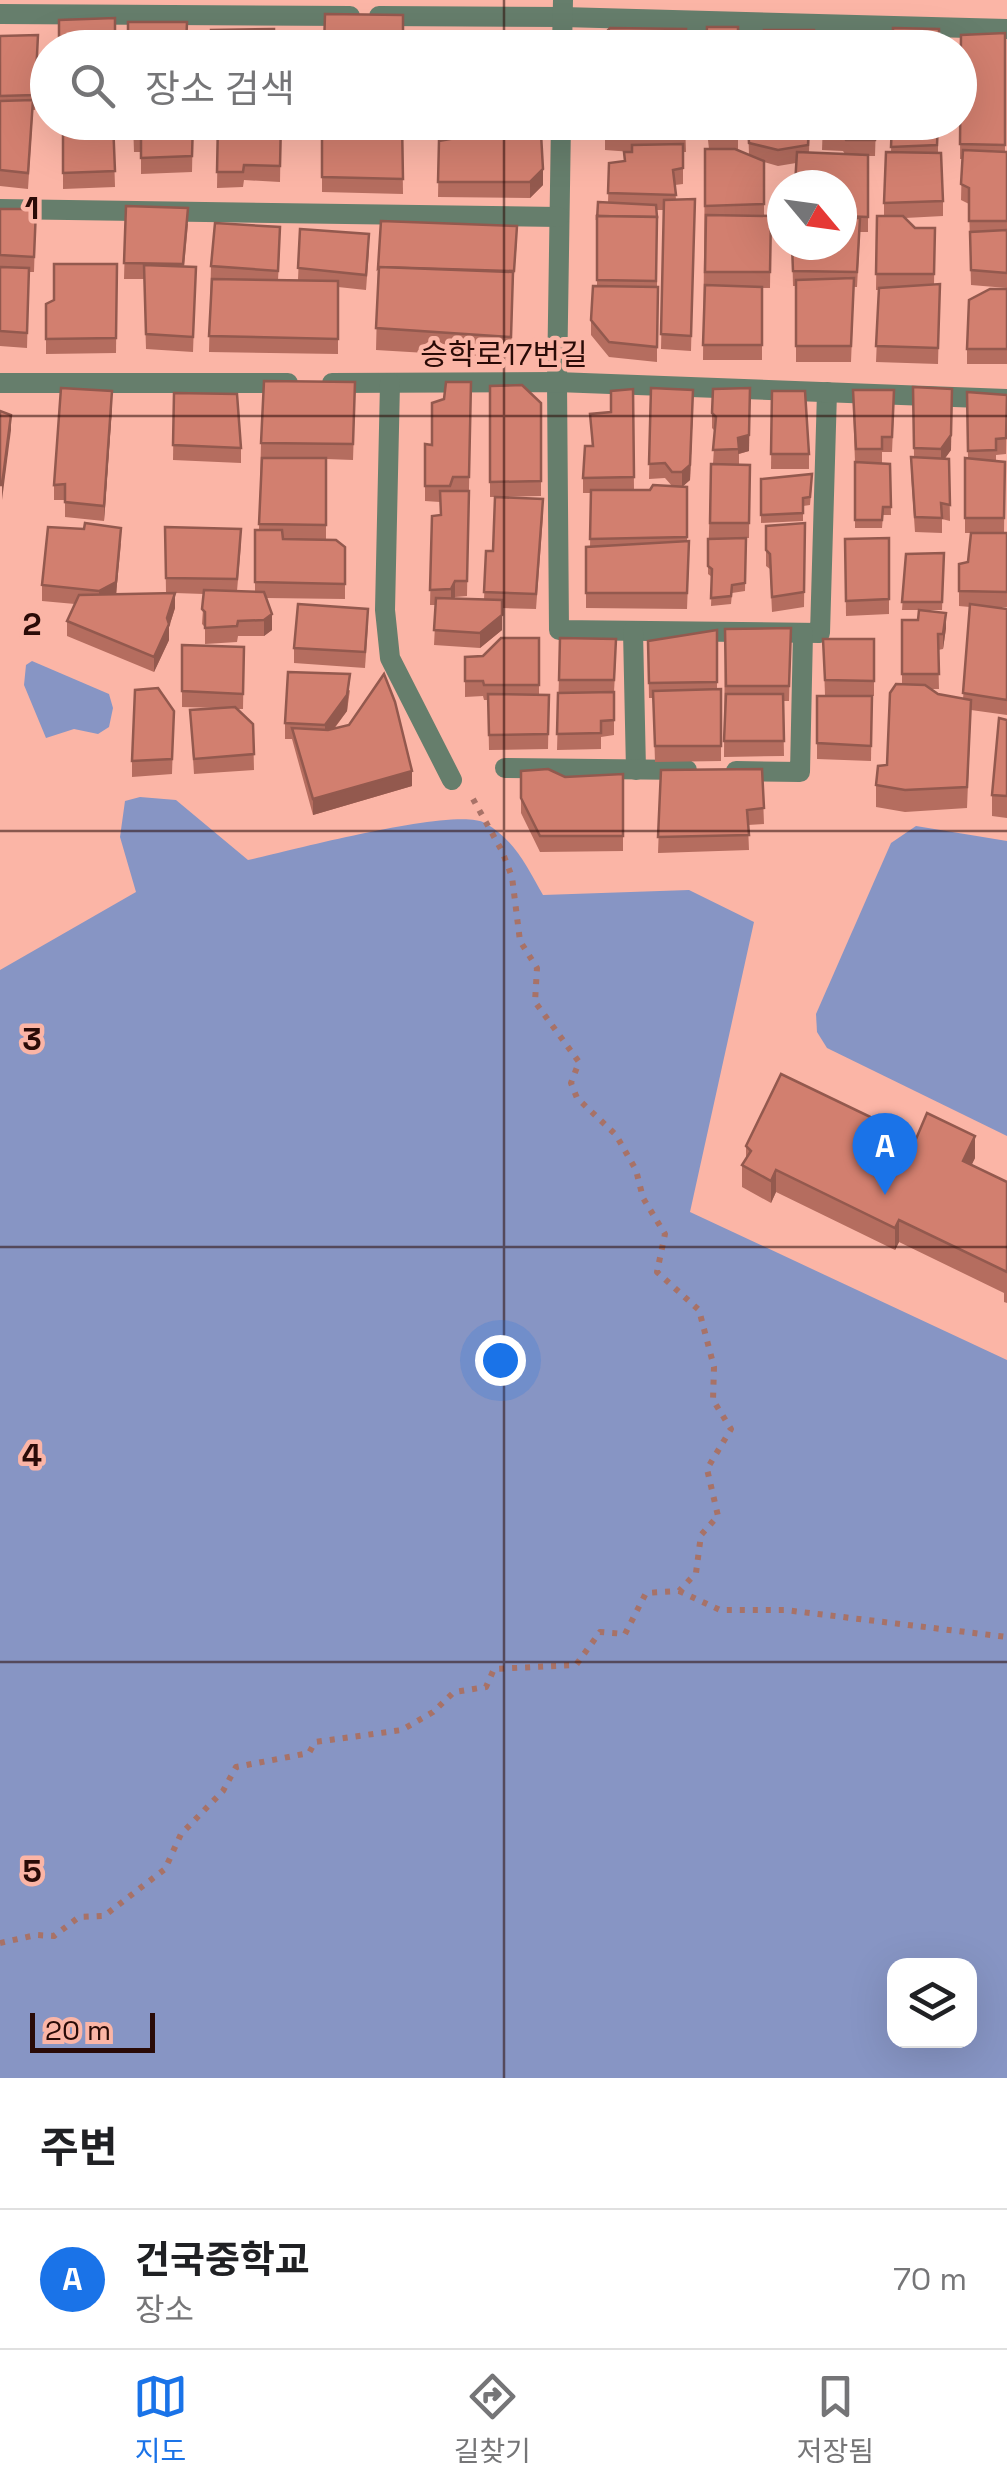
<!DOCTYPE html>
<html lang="ko">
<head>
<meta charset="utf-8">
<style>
  body { margin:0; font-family:"Space Grotesk","Noto Sans KR",sans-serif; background:#f2f2f2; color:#202124 }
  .controls { position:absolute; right:30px; bottom:30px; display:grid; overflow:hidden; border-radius:20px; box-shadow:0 10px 40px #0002 }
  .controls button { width:90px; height:90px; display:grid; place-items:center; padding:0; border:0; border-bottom:2px solid #e0e0e0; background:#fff; color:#202124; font:50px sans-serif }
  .compass { position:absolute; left:767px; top:170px; width:90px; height:90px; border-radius:50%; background:#fff; box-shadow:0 10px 40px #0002; rotate:119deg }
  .scale { position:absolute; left:30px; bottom:25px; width:125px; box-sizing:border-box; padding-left:10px; border:5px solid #2a0b07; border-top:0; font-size:28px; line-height:35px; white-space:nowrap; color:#2a0b07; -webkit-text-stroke:8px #fbb5a6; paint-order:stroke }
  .you { position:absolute; left:500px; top:1360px; width:35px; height:35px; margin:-25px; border:8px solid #fff; border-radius:50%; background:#1a73e8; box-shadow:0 0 0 15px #1a73e833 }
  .badge { display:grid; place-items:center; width:65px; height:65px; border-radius:50%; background:#1a73e8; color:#fff; font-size:32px; font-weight:700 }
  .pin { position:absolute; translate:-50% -82px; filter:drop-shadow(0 2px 5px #0008) }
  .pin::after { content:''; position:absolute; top:52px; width:35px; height:30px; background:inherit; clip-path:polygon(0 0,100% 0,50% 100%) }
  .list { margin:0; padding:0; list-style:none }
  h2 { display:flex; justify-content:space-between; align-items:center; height:130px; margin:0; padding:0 40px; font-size:42px }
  h2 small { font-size:32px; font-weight:400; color:#757577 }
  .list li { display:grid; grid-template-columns:65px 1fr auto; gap:30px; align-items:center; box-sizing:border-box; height:140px; padding:0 40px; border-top:2px solid #e0e0e0 }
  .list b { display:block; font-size:38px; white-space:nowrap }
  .list p { margin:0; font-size:32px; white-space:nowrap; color:#757577 }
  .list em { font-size:32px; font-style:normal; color:#757577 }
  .icon { flex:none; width:55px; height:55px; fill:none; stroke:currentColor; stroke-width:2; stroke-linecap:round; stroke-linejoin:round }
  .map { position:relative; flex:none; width:1007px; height:2078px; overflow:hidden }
  .search { position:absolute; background:#fff; box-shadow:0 10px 40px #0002; left:30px; right:30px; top:30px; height:110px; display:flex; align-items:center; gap:25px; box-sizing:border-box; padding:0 35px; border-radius:55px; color:#757577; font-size:38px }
  .sheet { height:270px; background:#fff }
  nav { display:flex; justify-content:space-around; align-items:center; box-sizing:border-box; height:140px; border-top:2px solid #e0e0e0; background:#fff; font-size:28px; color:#757577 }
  nav a { display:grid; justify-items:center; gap:5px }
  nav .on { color:#1a73e8 }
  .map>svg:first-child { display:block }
  .green { fill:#8795c4; fill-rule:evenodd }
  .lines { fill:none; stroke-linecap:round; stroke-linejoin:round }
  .path { stroke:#a87267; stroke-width:6; stroke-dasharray:5 8; stroke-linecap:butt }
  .service { stroke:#667e6c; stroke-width:20 }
  .wall { fill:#b56d5f }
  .shaded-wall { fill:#93594e }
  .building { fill:#d27f6f; stroke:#93594e; stroke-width:2.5 }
  .grid { fill:none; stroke:#2a0b07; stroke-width:2.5; stroke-opacity:0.55 }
  .labels { text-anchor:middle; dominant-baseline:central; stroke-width:9; stroke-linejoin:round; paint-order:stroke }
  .street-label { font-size:30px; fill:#2a0b07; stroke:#fbb5a6 }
  .grid-label { font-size:32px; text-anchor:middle; font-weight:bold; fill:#2a0b07; stroke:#fbb5a6; stroke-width:9; stroke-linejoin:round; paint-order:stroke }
</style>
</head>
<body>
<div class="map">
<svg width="1007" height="2078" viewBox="0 0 1007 2078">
  <rect width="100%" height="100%" fill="#fbb5a6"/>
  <g class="green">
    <polygon points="32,661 109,694 113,708 109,727 98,734 74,729 46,738 24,685 26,665"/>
    <path d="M140,797L176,800L248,860C289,851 456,806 485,823C515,840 527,867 543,895L689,890L754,922L690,1212L1007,1360V2078H0V970L136,892L120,837L125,801ZM894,1966H970V2040H894Z"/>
    <polygon points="916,826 1007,841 1007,1136 827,1048 817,1032 816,1014 891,843"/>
  </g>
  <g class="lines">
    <g class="path">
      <polyline points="679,1591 720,1610 785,1610 1007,1637"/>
      <polyline points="0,1943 36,1935 54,1936 79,1917 104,1916 165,1869 181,1834 223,1791 236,1767 309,1753 315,1742 402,1730 433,1712 454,1692 486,1687 494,1669 576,1665 600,1632 625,1634 646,1593 679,1591 696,1573 701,1535 718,1516 707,1469 731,1429 713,1400 714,1367 699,1310 657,1272 665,1234 643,1198 636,1170 616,1135 577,1098 571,1083 579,1062 535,1002 537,968 520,941 512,877 502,851 473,799"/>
    </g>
    <g class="service">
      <polyline points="0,14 350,16"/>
      <polyline points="379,16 563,17 1007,29"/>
      <polyline points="562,48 563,0"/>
      <polyline points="561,122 557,382 559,630 820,633 827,392"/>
      <polyline points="0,209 559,217"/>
      <polyline points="0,383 288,383"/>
      <polyline points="332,383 557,382 1007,399"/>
      <polyline points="390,383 385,610 390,658 452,780"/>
      <polyline points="633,631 636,770"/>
      <polyline points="505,768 687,770"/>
      <polyline points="736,771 800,772 803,633"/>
    </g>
  </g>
  <g class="wall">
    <polygon points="1005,33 1005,151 1007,152 1007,288 971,285 969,204 961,200 962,159 960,159 961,35"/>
    <polygon points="0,36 38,51 35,110 33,110 28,189 0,186"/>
    <polygon points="63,122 113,122 115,187 63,189"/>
    <polygon points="133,122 193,122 192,172 141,174 141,152 134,152"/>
    <polygon points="218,122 281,122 280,182 244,180 243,187 217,188"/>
    <polygon points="322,122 402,122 403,194 322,192"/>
    <polygon points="445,122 536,122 535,134 543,185 530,198 438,197 439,141 456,138 456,136 445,136"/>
    <polygon points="605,122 685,122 686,152 683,152 683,184 675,185 676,200 695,199 691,351 661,349 664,210 657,210 657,362 609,357 591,335 591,320 597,286 597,220 608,203 609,163 624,161 624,152 632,152 605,150"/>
    <polygon points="706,122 738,122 738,150 749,155 748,122 810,122 809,152 845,154 843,151 822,150 823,122 876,122 875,156 868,156 868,232 860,232 857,287 854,287 851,362 796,362 796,286 793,286 792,245 842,245 842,185 796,163 778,166 764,162 764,216 771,216 770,288 762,288 762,360 703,360 705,149 709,149"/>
    <polygon points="892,122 938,122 938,153 943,201 943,216 905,218 915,228 935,228 934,285 940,284 938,364 876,362 879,290 876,290 877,216 884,216 884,203 891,152"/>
    <polygon points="126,206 188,224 184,267 196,267 193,352 146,349 144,279 124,279"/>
    <polygon points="0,209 36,209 34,272 29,272 27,348 0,346"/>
    <polygon points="300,229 369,250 366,290 338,287 338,354 209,352 211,266 280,243 278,280 298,280"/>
    <polygon points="517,241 513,286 511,358 376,350 378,268"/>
    <polygon points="117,264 116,353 46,354 46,304"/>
    <polygon points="1007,289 1007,364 967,364 967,349"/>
    <polygon points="471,382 467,596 455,597 454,598 484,600 486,551 493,551 495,497 490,497 490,386 541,403 541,496 497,497 543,515 536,609 502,608 502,630 480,648 434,645 436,605 430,605 432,516 440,515 440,502 425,501 425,444 432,445 444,399"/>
    <polygon points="913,387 951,450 945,458 949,459 950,521 942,519 942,533 915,532 911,473 911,457 914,457"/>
    <polygon points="651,388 693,406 690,480 682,487 687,487 687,541 689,556 687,609 586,608 586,547 590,547 591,493 583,493 583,478 592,446 590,414 611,412 633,389 634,490 650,490 672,486 665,478 649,479"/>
    <polygon points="772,391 809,454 809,469 771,469"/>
    <polygon points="967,392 1007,395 1006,454 996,455 996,461 1005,462 1004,533 1007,533 1007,607 991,607 1007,609 1007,715 971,710 967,808 905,812 876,807 876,785 887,765 902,685 902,620 918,620 919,610 902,610 906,554 944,553 942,610 920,610 946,628 943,649 938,650 939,689 931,689 938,694 963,699 970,607 959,606 959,564 968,562 971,533 965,533 965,458 968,458"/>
    <polygon points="174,393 241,448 241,463 173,460"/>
    <polygon points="355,397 353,460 326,459 326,539 345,547 345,599 266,598 272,630 264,636 238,636 237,642 205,644 205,627 202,624 204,594 175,593 175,608 169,627 169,640 154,672 67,636 67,621 75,604 42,601 42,585 121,543 116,594 166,593 165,527 241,544 237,591 255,592 255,530 259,530 261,443"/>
    <polygon points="853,406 894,406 892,452 882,452 882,463 890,464 891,515 883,515 882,528 855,528 855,462"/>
    <polygon points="112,407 104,521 65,517 65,500 54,500 54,485"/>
    <polygon points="712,413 749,451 739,454 739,465 750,465 749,538 729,538 746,538 745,591 732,593 731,604 711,606 712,577 708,574 708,566 711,464 713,464 715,431 712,428"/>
    <polygon points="761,479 812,482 810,505 803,506 803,521 761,523"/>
    <polygon points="805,523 804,607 772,612 770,569 766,566 766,526"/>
    <polygon points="889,538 889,614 846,616 845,539"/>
    <polygon points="368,624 365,668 294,663 294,648"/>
    <polygon points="791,628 789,701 783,701 784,756 724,757 725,629"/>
    <polygon points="717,630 717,689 721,689 721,761 655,762 653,698 649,698 648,641"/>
    <polygon points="539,638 539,695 549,695 548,749 489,750 488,700 484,700 483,696 465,697 465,657 483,656"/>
    <polygon points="560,638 616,655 614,692 614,735 601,737 601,749 557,750"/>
    <polygon points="823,639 874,639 874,696 825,695"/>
    <polygon points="182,645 244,647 243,709 237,709 253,724 254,770 194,774 190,710 218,708 182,707"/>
    <polygon points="350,690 347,711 334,729 412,786 313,815 292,739 285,739 285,723"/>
    <polygon points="817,696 872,696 871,761 817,759"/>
    <polygon points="174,711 172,774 132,777 132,761"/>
    <polygon points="1007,720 1007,818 992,816 992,795"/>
    <polygon points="762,769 764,824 748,825 749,850 658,853 661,770"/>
    <polygon points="521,771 565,777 623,774 623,851 540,852 521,813"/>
    <polygon points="916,1139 975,1158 971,1165 1007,1182 1007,1303 1004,1302 1004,1293 899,1242 895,1250 776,1192 771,1203 742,1187 742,1165 746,1158 746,1146"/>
  </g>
  <g class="shaded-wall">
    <polygon points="543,169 543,185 530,198 530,182"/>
    <polygon points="112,391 112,407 104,521 104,506"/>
    <polygon points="750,404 749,451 738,454 738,438"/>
    <polygon points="952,404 951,450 941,464 941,449"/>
    <polygon points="693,406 690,480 682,487 682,472"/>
    <polygon points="11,415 11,430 2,500 2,485"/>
    <polygon points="121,528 116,597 99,606 99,591"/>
    <polygon points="455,581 455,597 451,605 451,589"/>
    <polygon points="175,593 175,608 169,627 169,640 154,672 154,657"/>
    <polygon points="946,613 946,628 943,649 943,634"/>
    <polygon points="272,614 272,630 264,636 264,620"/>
    <polygon points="502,615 502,630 480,648 480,633"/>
    <polygon points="350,674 347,711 325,740 325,725"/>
    <polygon points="412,771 412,786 313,815 313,799"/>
    <polygon points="975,1136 975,1158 963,1183 963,1161"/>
    <polygon points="776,1170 776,1192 771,1203 771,1181"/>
    <polygon points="899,1220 899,1242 895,1250 895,1228"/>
  </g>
  <g class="building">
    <polygon points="325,14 403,15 403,48 324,48"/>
    <polygon points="115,18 115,48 59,48 59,20"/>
    <polygon points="128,22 187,22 186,48 128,48"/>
    <polygon points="707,27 738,27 738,48 706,48"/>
    <polygon points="610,28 686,29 684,48 592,48"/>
    <polygon points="893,28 939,29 939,48 893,48"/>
    <polygon points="274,29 274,48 211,48 211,30"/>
    <polygon points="764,30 814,30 813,48 763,48"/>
    <polygon points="1005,33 1005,145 960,144 961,35"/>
    <polygon points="38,35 35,95 0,96 0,36"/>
    <polygon points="33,100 28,173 0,170 0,101"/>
    <polygon points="63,122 113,122 115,171 63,173"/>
    <polygon points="134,122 193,122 192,156 141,158 141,136 134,137"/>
    <polygon points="218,122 281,122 280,166 244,165 243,172 217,172"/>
    <polygon points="322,122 402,122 403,179 322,177"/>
    <polygon points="605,122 685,122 686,136 605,135"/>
    <polygon points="708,122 738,122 738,138 710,138"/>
    <polygon points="748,122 809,122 808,145 778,150 749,143"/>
    <polygon points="823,122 876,122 875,140 846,140 843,135 822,135"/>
    <polygon points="892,122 938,122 937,145 891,147"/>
    <polygon points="457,131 541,134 543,169 530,182 438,182 439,141 456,138"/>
    <polygon points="683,144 683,168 673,170 676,195 608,193 609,163 625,161 624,152 632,152 632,145"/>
    <polygon points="705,149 735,149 764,161 764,204 705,206"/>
    <polygon points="963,150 1007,152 1007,221 969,221 969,188 961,184"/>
    <polygon points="797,152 868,155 868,217 842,216 842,185 795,185"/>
    <polygon points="886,152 941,153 943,201 884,203"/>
    <polygon points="695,199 691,336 661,334 664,200"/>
    <polygon points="598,202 656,205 657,217 597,216 597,220"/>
    <polygon points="126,206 188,208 183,264 124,263"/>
    <polygon points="0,209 36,209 34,257 0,255"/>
    <polygon points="706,215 771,216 770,272 705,272"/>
    <polygon points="597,216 657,217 656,281 597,280"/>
    <polygon points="877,216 903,216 915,228 935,228 934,274 876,274"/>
    <polygon points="842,218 860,218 857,272 793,271 792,245 842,245"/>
    <polygon points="381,221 517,226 514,271 379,267 378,268"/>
    <polygon points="215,223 280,227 278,271 211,266"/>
    <polygon points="300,229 369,234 366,275 298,268"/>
    <polygon points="1007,230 1007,273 971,270 970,232"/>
    <polygon points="54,264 117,264 116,338 46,339 46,304 54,300"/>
    <polygon points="144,265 196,267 193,337 146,334"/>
    <polygon points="0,267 29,268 27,333 0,331"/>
    <polygon points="379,267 513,272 511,337 376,328"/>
    <polygon points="854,278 851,346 796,346 796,280"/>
    <polygon points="212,279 338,281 338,339 209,336"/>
    <polygon points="940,284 938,348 876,346 879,288"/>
    <polygon points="705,285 762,287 762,345 703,345"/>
    <polygon points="593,286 658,287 657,347 609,342 591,320"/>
    <polygon points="990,289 1007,289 1007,349 967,349 969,300"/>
    <polygon points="264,381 355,382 353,444 261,443"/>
    <polygon points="446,382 471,382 469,477 453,477 450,486 425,486 425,444 432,445 432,403 444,399"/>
    <polygon points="522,385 541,403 541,481 490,482 490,386"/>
    <polygon points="913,387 952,389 951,435 941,449 914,448"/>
    <polygon points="61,388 112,391 104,506 65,502 65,484 54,485"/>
    <polygon points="651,388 693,390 690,465 682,472 672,472 665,463 649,464"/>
    <polygon points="750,388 749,435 738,438 739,449 713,450 716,417 712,413 713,389"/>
    <polygon points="633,389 634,477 583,478 585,446 593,446 590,414 611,412 611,391"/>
    <polygon points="853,390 894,390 892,437 882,437 882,449 856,449"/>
    <polygon points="772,391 805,391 809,454 771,454"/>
    <polygon points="967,392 1007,395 1006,438 996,439 996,450 968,451"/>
    <polygon points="174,393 237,394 241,448 173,445"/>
    <polygon points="0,411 11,415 2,485 0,485"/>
    <polygon points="911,457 949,459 950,505 941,503 942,518 915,517"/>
    <polygon points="262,458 326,458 326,525 259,524"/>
    <polygon points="965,458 1005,462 1004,518 965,518"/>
    <polygon points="855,462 890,464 891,507 883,507 882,520 855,520"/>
    <polygon points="711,464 750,465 749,523 710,523"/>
    <polygon points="812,474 810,497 803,498 803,513 761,515 761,479"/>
    <polygon points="653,485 687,487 687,537 590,539 591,490 650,490"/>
    <polygon points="440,491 469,491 467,581 455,581 451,589 430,590 432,516 441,515"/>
    <polygon points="495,497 543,499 536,594 484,592 486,551 493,551"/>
    <polygon points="85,523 121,528 116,582 99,591 42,585 48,527 84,529"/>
    <polygon points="805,523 804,592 772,597 770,554 766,550 766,526"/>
    <polygon points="165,527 241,529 237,579 166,578"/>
    <polygon points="255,530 282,530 283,539 336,540 345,547 345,584 255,582"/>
    <polygon points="971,533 1007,533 1007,592 959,591 959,564 968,562"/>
    <polygon points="746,538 745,583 732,585 731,596 711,598 712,569 708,566 708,539"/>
    <polygon points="889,538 889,599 846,601 845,539"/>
    <polygon points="689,541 687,593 586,593 586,547"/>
    <polygon points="944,553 942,602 902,602 906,554"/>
    <polygon points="204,590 264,592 272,614 264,620 238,621 237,626 205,628 205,612 202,609"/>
    <polygon points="175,593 167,618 169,624 154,657 67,621 79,595"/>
    <polygon points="436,598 502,600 502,615 480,633 434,630"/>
    <polygon points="298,604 368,609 365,652 294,648"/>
    <polygon points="970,604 1007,609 1007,700 963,693"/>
    <polygon points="919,610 946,613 943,634 938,634 939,674 902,674 902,620 918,620"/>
    <polygon points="791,628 789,686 726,686 725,629"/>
    <polygon points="717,630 717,682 649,683 648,641"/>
    <polygon points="501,638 539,638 539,685 484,685 483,681 465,681 465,657 483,656"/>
    <polygon points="560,638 616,639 614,680 559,680"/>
    <polygon points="823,639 874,639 874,681 825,680"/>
    <polygon points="182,645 244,647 243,694 182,691"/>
    <polygon points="288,672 350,674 347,695 325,725 285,723"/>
    <polygon points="384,674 395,702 412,771 313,799 292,728 328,730 349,725"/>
    <polygon points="896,684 925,685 938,694 971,700 967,787 905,790 876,785 878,766 887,765 890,693"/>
    <polygon points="158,688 174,711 172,759 132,761 135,690"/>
    <polygon points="721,689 721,746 655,746 653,691"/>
    <polygon points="614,692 614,720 601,721 601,733 557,734 558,693"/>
    <polygon points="488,694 549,695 548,734 489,735"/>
    <polygon points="726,694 783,694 784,741 724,741"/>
    <polygon points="817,696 872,696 871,746 817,743"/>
    <polygon points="235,707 253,724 254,754 194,759 190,710"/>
    <polygon points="999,718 1007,720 1007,796 992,795"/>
    <polygon points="548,769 565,777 623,774 623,836 540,836 521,798 521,771"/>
    <polygon points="762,769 764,808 747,810 749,835 658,837 661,770"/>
    <polygon points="781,1074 916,1139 927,1113 975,1136 963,1161 1007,1182 1007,1272 899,1220 895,1228 776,1170 771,1181 742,1165 751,1151 746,1146"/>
  </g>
  <path class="grid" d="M504,0V48M504,122V2078M0,416H1007M0,831H1007M0,1247H1007M0,1662H1007"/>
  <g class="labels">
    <g class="street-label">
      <text x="504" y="354">승학로17번길</text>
    </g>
  </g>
  <g class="grid-label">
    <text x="32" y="219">1</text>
    <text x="32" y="635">2</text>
    <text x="32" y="1050">3</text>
    <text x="32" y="1466">4</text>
    <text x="32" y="1882">5</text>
  </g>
</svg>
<div class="controls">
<button><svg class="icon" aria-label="layers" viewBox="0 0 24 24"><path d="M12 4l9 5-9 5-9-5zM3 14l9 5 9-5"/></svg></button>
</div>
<svg class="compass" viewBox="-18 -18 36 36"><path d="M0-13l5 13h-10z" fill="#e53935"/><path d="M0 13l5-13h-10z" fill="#757577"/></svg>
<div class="scale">20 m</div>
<div class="you"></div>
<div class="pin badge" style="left:885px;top:1195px">A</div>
<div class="search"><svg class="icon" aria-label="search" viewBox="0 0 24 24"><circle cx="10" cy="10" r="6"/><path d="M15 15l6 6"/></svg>장소 검색</div>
</div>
<section class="sheet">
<h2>주변<small></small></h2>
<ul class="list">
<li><span class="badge">A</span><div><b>건국중학교</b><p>장소</p></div><em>70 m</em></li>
</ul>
</section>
<nav>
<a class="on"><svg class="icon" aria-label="map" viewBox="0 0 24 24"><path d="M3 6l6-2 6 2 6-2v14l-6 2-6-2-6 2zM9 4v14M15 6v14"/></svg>지도</a>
<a><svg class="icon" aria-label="directions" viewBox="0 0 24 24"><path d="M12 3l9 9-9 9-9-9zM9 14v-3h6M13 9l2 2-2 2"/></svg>길찾기</a>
<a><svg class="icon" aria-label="saved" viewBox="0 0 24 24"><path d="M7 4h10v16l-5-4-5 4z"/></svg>저장됨</a>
</nav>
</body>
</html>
